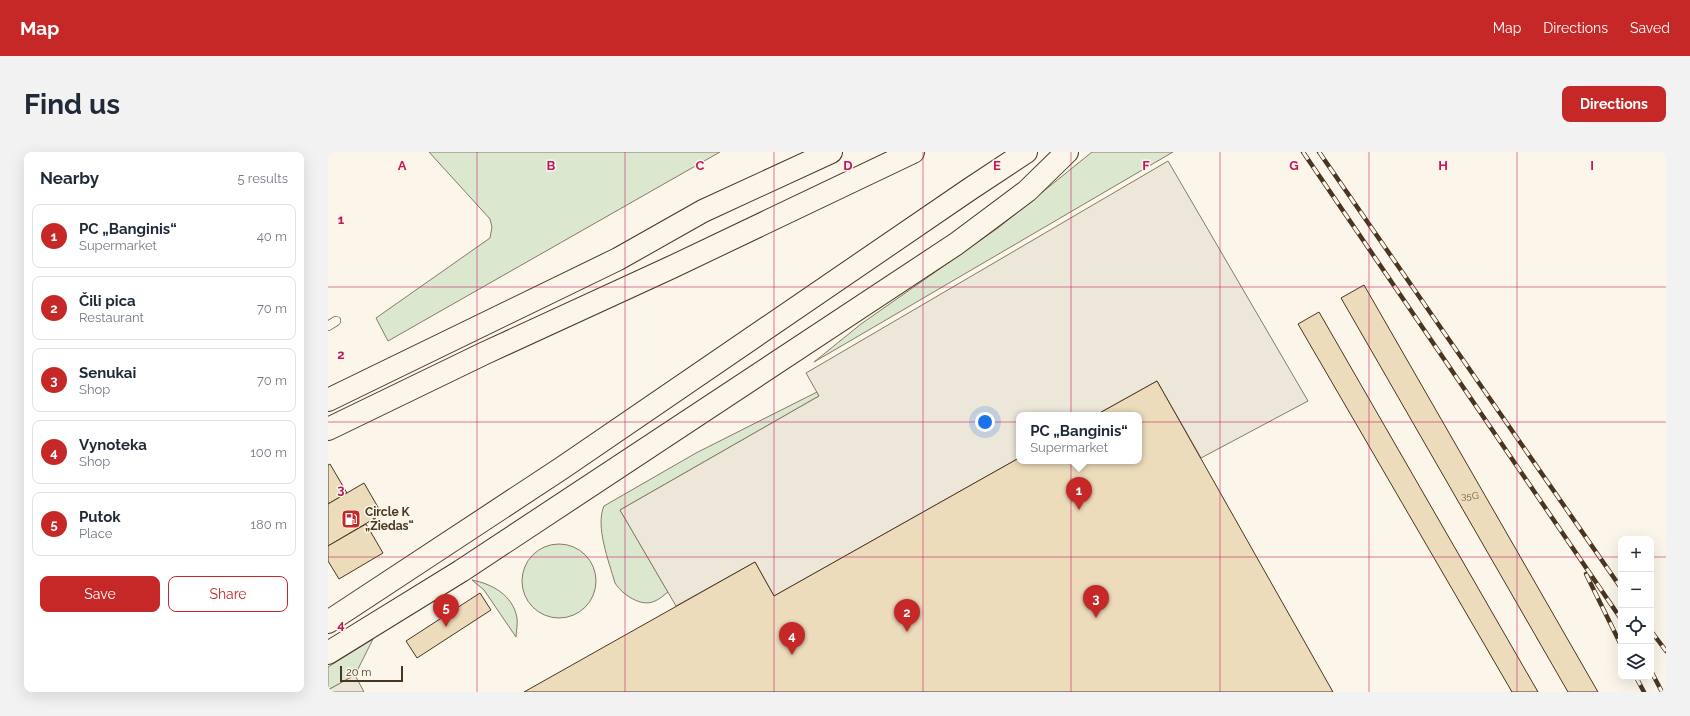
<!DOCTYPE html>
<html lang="en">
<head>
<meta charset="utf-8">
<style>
  body { margin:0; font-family:Raleway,sans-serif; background:#f2f2f3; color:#1f2937 }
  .controls { position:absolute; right:12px; bottom:12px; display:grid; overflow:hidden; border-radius:8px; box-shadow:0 4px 16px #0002 }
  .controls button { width:36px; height:36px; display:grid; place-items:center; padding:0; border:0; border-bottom:1px solid #e0e1e3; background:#fff; color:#1f2937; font:20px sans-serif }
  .scale { position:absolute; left:12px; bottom:10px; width:63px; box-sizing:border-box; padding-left:4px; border:2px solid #4a3520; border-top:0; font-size:11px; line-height:14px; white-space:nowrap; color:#4a3520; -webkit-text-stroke:3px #fbf6e9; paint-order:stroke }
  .you { position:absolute; left:657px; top:270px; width:14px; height:14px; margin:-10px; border:3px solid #fff; border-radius:50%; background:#1a73e8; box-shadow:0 0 0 6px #1a73e833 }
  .badge { display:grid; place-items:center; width:26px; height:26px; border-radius:50%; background:#c62828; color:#fff; font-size:13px; font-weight:700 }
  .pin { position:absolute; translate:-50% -33px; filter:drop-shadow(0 1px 2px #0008) }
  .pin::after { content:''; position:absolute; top:21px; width:14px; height:12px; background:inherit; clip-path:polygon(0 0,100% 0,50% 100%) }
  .popup { position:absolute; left:688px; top:260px; width:126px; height:52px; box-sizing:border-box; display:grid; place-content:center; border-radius:8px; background:#fff; filter:drop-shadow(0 1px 3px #0005); font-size:13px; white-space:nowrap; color:#747a83 }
  .popup b { font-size:15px; color:#1f2937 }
  .popup::after { content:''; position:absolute; left:50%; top:100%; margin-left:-8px; border:8px solid transparent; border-top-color:#fff }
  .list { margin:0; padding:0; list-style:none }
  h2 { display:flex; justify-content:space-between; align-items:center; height:52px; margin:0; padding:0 16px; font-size:17px }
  h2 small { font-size:13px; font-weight:400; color:#747a83 }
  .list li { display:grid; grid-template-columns:26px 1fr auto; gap:12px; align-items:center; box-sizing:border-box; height:64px; margin:0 8px 8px; padding:0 8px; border:1px solid #e0e1e3; border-radius:8px }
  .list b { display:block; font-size:15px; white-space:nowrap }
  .list p { margin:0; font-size:13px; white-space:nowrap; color:#747a83 }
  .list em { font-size:13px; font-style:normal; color:#747a83 }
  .actions { display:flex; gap:8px; padding:12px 16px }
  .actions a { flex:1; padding:9px 0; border:1px solid #c62828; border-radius:8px; text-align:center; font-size:14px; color:#c62828 }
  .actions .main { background:#c62828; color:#fff }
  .icon { flex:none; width:22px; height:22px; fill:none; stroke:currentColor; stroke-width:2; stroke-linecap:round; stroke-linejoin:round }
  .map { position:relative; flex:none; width:1338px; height:540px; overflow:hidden; border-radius:8px }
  header { display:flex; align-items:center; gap:24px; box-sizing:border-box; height:56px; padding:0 20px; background:#c62828; color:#fff }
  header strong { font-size:19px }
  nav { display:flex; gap:22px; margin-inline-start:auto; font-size:14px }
  .intro { display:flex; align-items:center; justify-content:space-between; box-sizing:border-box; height:96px; padding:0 24px }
  h1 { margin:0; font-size:28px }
  .button { padding:10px 18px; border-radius:8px; background:#c62828; color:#fff; font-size:14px; font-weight:700 }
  main { display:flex; gap:24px; padding:0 24px }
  aside { flex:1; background:#fff; border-radius:8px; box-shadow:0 4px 16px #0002 }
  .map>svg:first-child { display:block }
  .green { fill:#dce7d0; stroke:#887966 }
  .parking { fill:#ede7d9; stroke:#887966 }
  .building { fill:#ecdcbc; stroke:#4a3520 }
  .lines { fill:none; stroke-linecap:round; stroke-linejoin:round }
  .lane-casing { stroke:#4a3520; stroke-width:10 }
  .highway-casing { stroke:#4a3520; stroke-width:24 }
  .lane { stroke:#fbf6e9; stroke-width:9 }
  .highway { stroke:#fbf6e9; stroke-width:22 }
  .rail-casing { stroke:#4a3520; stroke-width:4.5 }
  .rail { stroke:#fbf6e9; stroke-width:3; stroke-dasharray:9; stroke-linecap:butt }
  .grid { fill:none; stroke:#c2185b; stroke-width:1; stroke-opacity:0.55 }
  .labels { text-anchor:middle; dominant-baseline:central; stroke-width:3; stroke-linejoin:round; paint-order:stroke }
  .number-label { font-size:10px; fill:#725f47 }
  .poi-label { font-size:12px; font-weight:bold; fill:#4a3520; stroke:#fbf6e9; text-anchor:start }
  .grid-label { font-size:13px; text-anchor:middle; font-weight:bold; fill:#c2185b; stroke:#fbf6e9; stroke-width:3; stroke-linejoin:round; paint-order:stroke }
</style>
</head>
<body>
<header>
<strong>Map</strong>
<nav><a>Map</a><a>Directions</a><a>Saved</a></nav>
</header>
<div class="intro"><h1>Find us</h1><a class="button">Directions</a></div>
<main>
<aside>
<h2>Nearby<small>5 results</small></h2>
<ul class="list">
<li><span class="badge">1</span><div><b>PC „Banginis“</b><p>Supermarket</p></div><em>40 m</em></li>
<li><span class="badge">2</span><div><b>Čili pica</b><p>Restaurant</p></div><em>70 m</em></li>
<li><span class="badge">3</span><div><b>Senukai</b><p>Shop</p></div><em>70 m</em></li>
<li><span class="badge">4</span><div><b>Vynoteka</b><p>Shop</p></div><em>100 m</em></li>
<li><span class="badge">5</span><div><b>Putok</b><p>Place</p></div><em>180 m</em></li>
</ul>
<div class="actions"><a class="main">Save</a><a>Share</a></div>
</aside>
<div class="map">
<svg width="1338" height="540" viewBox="0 0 1338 540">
  <rect width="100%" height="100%" fill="#fbf6e9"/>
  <g class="green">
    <polygon points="101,0 392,0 60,189 48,166 162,86 164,75 162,67"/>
    <polygon points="764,0 845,0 486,210 533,172 670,76"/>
    <path d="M489,240L491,244L292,358L340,440C336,443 332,447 327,449C313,456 294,442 287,431C281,410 267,374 276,354L368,301Z"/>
    <circle cx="231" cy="429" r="37"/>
    <path d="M144,428C164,432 185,443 189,466C190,472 188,480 188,485L156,438Z"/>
    <polygon points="45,487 27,523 0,538 0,515"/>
  </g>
  <g class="parking">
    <polygon points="840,9 980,249 873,306 829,229 768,263 691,263 691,306 446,444 427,410 348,454 292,358 491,244 478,221"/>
    <polygon points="27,523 36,540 0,540 0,538"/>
  </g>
  <g class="building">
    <polygon points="1036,133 1270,540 1240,540 1013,146"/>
    <polygon points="991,160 1210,540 1184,540 970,172"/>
    <polygon points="829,229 1005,540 196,540 427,410 446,444 691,306 691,309 811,309 811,263 768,263"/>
    <polygon points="2,312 19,341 0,352 0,313"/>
    <polygon points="36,331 54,362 0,394 0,352"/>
    <polygon points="38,372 55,401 11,427 0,409 0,394"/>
    <polygon points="152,441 163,458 89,506 78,489"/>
  </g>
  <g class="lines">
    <defs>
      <polyline id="lane" points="0,174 8,169"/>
      <g id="highway">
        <polyline points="0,248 290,107 375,59 503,0"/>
        <polyline points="0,277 157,201 344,115 585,0"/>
        <polyline points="0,470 234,316 642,37 698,0"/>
        <polyline points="0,501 133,419 628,92 699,39 739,0"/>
      </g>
    </defs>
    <use href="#lane" class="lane-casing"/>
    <use href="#highway" class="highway-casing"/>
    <use href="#lane" class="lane"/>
    <use href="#highway" class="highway"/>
    <defs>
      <g id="rail">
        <polyline points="975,0 1293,467"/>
        <polyline points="991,0 1293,436"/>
        <polyline points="1258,422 1293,493"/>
        <polyline points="1323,479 1338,499"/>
        <polyline points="1323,519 1334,540"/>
        <polyline points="1308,525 1316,540"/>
      </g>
    </defs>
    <use href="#rail" class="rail-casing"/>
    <use href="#rail" class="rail"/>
  </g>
  <path class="grid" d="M149,0V540M297,0V540M446,0V540M595,0V540M743,0V540M892,0V540M1041,0V540M1189,0V540M0,135H1338M0,270H1338M0,405H1293M1323,405H1338"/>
  <defs>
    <symbol id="fuel-square" viewBox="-11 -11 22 22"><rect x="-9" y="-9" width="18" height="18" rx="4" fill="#c62828" stroke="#fbf6e9"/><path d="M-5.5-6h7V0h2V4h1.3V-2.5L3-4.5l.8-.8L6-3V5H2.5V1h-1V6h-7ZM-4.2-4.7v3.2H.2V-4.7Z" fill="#fff"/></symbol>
  </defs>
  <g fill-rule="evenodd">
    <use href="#fuel-square" x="12" y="356" width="22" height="22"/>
  </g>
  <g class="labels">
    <g class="number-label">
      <text x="1142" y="343">35G</text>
    </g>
    <g class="poi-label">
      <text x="37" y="360">Circle K<tspan x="37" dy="14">„Žiedas“</tspan></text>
    </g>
  </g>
  <g class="grid-label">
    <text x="74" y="18">A</text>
    <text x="223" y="18">B</text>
    <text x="372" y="18">C</text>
    <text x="520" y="18">D</text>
    <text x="669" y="18">E</text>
    <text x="818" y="18">F</text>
    <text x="966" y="18">G</text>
    <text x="1115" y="18">H</text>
    <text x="1264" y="18">I</text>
    <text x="13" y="72">1</text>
    <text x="13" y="207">2</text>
    <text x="13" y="342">3</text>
    <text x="13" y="477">4</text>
  </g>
</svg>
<div class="controls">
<button>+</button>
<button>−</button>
<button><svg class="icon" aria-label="locate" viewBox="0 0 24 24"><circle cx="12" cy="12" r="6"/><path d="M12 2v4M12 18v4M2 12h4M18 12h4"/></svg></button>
<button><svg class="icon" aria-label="layers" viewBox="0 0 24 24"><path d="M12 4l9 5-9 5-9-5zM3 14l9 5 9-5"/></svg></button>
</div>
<div class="scale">20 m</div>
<div class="you"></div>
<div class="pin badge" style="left:751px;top:358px">1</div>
<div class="popup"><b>PC „Banginis“</b>Supermarket</div>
<div class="pin badge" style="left:579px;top:480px">2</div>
<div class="pin badge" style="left:768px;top:466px">3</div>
<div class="pin badge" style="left:464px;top:503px">4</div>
<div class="pin badge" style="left:118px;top:475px">5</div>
</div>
</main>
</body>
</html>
